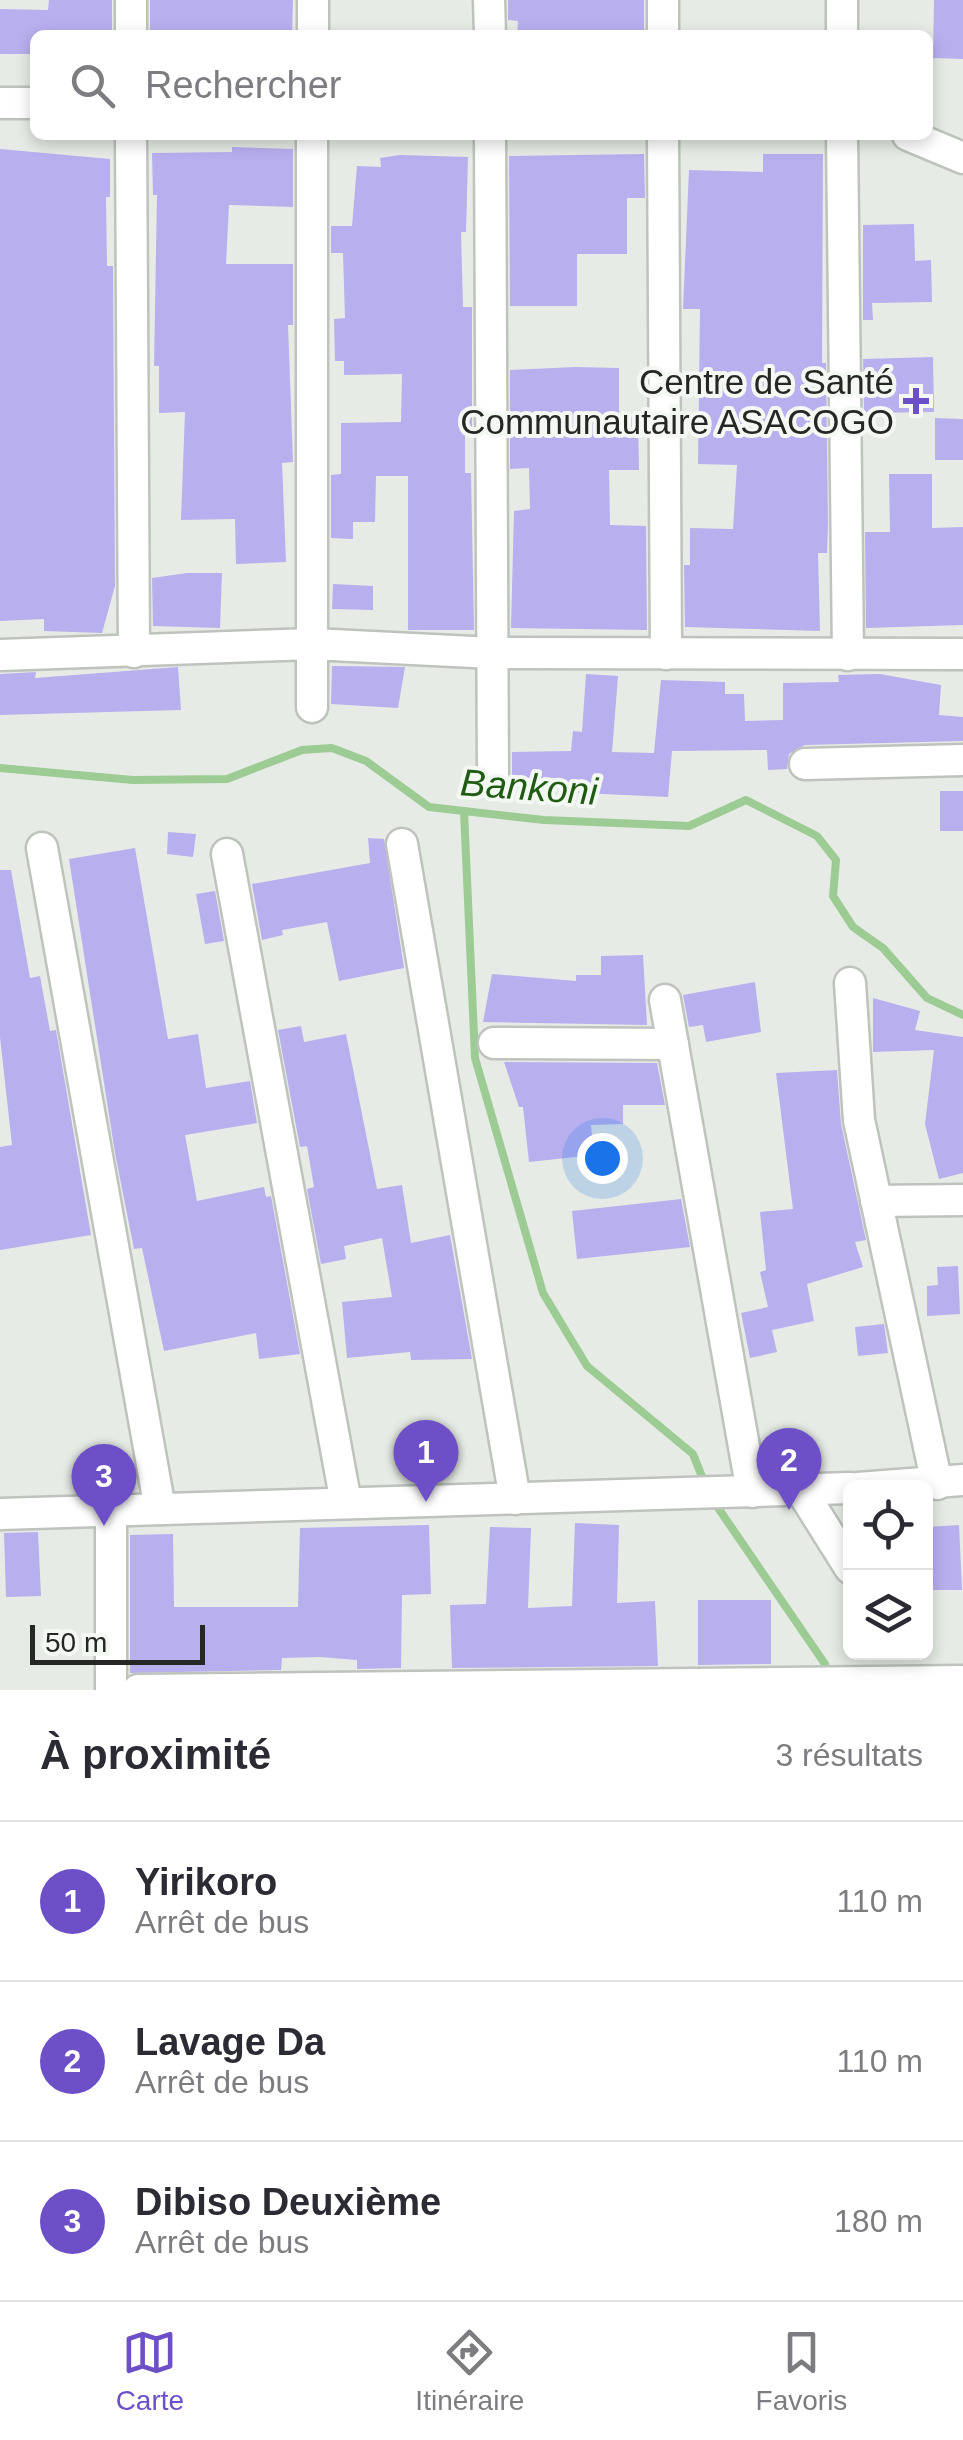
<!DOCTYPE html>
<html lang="fr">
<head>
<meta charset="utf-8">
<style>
  body { margin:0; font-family:Helvetica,sans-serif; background:#f7f7f7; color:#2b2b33 }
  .controls { position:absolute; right:30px; bottom:30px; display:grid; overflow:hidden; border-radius:15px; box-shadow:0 5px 15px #0003 }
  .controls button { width:90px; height:90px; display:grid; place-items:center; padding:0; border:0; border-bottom:2px solid #e1e1e2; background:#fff; color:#2b2b33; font:50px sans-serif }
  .scale { position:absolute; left:30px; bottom:25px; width:175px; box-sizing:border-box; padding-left:10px; border:5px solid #252725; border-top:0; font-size:28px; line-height:35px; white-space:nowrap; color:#252725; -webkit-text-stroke:8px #f3f8f2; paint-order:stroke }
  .you { position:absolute; left:602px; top:1158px; width:35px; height:35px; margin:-25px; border:8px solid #fff; border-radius:50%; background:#1a73e8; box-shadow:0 0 0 15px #1a73e833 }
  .badge { display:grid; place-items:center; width:65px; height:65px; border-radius:50%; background:#6d4fc8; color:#fff; font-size:32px; font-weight:700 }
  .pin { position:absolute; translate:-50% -82px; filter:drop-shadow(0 2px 5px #0008) }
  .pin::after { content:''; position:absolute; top:52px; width:35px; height:30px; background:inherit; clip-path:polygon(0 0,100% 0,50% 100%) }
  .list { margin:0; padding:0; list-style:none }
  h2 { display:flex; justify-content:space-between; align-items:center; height:130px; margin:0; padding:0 40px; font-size:42px }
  h2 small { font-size:32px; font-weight:400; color:#7c7c81 }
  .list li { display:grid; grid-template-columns:65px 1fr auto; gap:30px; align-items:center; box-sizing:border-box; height:160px; padding:0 40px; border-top:2px solid #e1e1e2 }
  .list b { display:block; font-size:38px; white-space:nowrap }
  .list p { margin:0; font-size:32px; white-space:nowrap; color:#7c7c81 }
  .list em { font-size:32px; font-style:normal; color:#7c7c81 }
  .icon { flex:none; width:55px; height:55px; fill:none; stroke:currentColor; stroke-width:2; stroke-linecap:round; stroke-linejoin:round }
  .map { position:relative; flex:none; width:963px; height:1690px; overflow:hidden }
  .search { position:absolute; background:#fff; box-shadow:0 5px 15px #0003; left:30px; right:30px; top:30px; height:110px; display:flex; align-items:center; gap:25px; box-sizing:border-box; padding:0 35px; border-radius:15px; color:#7c7c81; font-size:38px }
  .sheet { height:610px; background:#fff }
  nav { display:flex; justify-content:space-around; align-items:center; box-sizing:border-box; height:140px; border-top:2px solid #e1e1e2; background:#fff; font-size:28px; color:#7c7c81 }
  nav a { display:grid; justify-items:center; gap:5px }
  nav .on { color:#6d4fc8 }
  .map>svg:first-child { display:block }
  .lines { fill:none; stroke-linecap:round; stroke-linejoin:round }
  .stream { stroke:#9dcb94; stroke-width:8 }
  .building { fill:#b8afef }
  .minor-casing { stroke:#bec3bd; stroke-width:35 }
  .minor { stroke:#fff; stroke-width:30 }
  .poi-dot { fill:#6d4fc8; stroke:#f3f8f2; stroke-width:4 }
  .labels { text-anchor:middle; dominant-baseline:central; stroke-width:8; stroke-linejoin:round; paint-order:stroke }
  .poi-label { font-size:35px; fill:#252725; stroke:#f3f8f2; text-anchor:end }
  .water-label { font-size:38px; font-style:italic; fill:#1f5b12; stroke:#f3f8f2 }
</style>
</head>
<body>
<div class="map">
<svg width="963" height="1690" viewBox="0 0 963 1690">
  <rect width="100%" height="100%" fill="#e6ebe5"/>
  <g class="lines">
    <g class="stream">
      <polyline points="0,768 133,780 227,779 302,750 332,748 366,761 429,807 544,820 689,826 746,800 817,836 836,860 833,896 853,927 883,948 927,998 963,1015"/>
      <polyline points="464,811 475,1058 543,1293 587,1366 693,1454 706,1487"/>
      <polyline points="712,1499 825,1664"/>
    </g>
  </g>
  <g class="building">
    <polygon points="49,0 112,0 112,35 35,35 35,54 0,54 0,9 48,10"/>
    <polygon points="150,0 293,0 292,35 150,35"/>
    <polygon points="508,0 644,0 644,35 517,35 518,21 508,20"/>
    <polygon points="934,0 963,0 963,59 933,58"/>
    <polygon points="232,147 293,149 293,207 229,205 226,264 293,264 293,325 288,325 293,462 282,463 286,562 236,564 235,519 181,520 185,412 159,413 159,366 154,366 157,195 153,195 152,153 232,152"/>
    <polygon points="0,149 110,159 110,197 106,197 107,266 113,266 115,586 102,633 44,631 44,619 0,621"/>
    <polygon points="644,154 645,198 627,198 627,254 577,254 577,306 510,306 509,156"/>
    <polygon points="763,154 823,154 822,363 826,363 828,525 827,553 818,553 820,631 685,627 684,565 690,565 690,528 733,529 737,465 698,464 700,309 683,309 689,170 763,172"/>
    <polygon points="400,155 468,157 466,232 461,232 463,307 472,307 472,430 465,430 465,473 471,473 474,630 408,630 408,476 376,476 375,522 353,522 353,539 331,538 331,475 341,474 341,423 401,422 402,374 344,375 344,361 335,361 334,319 345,318 343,253 331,253 331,226 352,226 357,166 381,167 380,158"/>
    <polygon points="914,224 915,261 931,260 932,302 872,303 873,320 863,320 863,225"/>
    <polygon points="933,357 934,412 864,413 863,359"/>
    <polygon points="575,367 619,368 619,417 638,417 639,470 609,470 610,525 646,526 647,630 511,628 514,511 530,509 529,468 510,469 510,370"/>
    <polygon points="935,418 963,419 963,460 935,460"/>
    <polygon points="889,474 932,474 932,528 963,527 963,625 866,628 865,532 890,532"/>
    <polygon points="187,573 222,573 220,628 153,626 152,578"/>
    <polygon points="333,584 373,586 373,610 332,609"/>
    <polygon points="332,666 405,667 398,708 331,704"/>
    <polygon points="178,667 181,710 0,715 0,674 36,672 35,678"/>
    <polygon points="586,674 618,676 612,752 654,753 661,680 725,682 725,694 744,694 745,721 783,720 783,683 839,682 838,675 880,674 941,685 939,715 963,717 963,741 805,745 789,754 787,769 768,770 767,750 672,751 668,797 560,792 561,778 512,778 512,752 571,751 573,731 582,732"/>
    <rect x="940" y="791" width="23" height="40"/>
    <polygon points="168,832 196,834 193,857 167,854"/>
    <polygon points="368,838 384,839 404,968 339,981 327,922 282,930 283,935 262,940 252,884 370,863"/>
    <polygon points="135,848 168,1039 198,1034 206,1088 250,1081 257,1123 185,1135 197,1201 264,1187 266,1197 271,1196 300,1354 259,1359 256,1333 164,1351 142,1248 134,1249 115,1153 69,859"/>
    <polygon points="0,870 11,870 30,978 40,976 50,1031 56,1030 91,1235 0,1250 0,1147 12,1145 0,1037"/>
    <polygon points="215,891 224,941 205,944 196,894"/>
    <polygon points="643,955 647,1025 483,1022 492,974 576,981 576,975 601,975 601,956"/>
    <polygon points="755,982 761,1032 706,1042 703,1025 689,1027 683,995"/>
    <polygon points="873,998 920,1011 915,1030 963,1037 963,1173 939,1179 925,1124 934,1050 873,1052"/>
    <polygon points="301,1026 304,1042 346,1034 377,1189 402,1185 411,1243 450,1235 472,1359 411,1360 410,1352 347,1358 342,1302 392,1297 382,1238 344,1246 346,1259 321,1264 307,1189 314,1187 307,1146 300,1147 278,1030"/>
    <polygon points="504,1062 657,1063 665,1105 623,1105 623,1124 591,1125 594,1155 529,1162 523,1107 519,1107"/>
    <polygon points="837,1070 841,1124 866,1240 855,1242 863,1267 807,1284 814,1321 772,1330 777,1352 750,1358 741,1313 768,1307 760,1272 766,1270 760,1212 793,1209 776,1073"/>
    <polygon points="681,1199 690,1247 577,1259 572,1211"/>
    <polygon points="958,1266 960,1314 927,1316 927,1286 938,1285 937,1267"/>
    <polygon points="884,1324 888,1353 858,1356 855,1327"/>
    <polygon points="575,1523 619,1525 617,1603 655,1601 658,1666 452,1668 450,1605 486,1604 490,1527 531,1528 528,1608 572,1606"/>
    <polygon points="429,1525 431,1594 402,1595 401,1668 357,1669 357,1660 321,1657 282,1658 281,1670 130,1673 130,1535 173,1534 174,1607 298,1607 300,1528"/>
    <polygon points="959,1525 962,1590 926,1590 926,1527"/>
    <polygon points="38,1532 41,1596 6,1597 4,1533"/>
    <polygon points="698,1600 771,1600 771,1664 698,1665"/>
  </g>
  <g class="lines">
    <defs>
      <g id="minor">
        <polyline points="489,0 490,35"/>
        <polyline points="131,35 131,0"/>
        <polyline points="313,35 313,0"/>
        <polyline points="663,35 663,0"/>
        <polyline points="842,35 842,0"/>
        <polyline points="0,103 35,103"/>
        <polyline points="131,135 134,652"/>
        <polyline points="490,135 493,779"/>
        <polyline points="663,135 666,654"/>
        <polyline points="842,135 848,655"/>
        <polyline points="908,135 963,158"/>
        <polyline points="0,655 312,644 493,653 963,654"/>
        <polyline points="312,707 312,135"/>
        <polyline points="805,764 963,760"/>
        <polyline points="402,844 515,1499"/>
        <polyline points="42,848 160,1509"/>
        <polyline points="227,854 346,1503"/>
        <polyline points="850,983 859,1120 937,1484"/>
        <polyline points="665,1000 752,1492"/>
        <polyline points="494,1043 673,1044"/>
        <polyline points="876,1201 963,1200"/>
        <polyline points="858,1488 963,1480"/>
        <polyline points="801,1490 850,1568"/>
        <polyline points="111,1510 111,1690"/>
        <polyline points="0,1514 850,1488"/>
        <polyline points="138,1690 963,1681"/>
      </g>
    </defs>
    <use href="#minor" class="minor-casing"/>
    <use href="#minor" class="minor"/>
  </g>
  <path class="poi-dot" d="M911 386h10v10h10v10h-10v10h-10v-10h-10v-10h10z"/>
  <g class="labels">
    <g class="poi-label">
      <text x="894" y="381">Centre de Santé<tspan x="894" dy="40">Communautaire ASACOGO</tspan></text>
    </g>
    <g class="water-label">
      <text transform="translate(529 787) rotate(4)">Bankoni</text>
    </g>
  </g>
</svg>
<div class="controls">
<button><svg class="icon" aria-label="locate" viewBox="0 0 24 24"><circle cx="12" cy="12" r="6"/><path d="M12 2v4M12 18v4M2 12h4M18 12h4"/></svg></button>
<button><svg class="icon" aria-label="layers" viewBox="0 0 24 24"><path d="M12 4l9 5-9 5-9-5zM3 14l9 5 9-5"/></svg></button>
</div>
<div class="scale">50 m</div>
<div class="you"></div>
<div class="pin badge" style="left:426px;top:1502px">1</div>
<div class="pin badge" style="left:789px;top:1510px">2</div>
<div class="pin badge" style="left:104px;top:1526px">3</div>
<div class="search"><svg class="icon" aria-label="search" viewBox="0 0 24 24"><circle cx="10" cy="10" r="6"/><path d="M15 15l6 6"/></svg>Rechercher</div>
</div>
<section class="sheet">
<h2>À proximité<small>3 résultats</small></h2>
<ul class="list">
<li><span class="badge">1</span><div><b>Yirikoro</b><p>Arrêt de bus</p></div><em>110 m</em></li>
<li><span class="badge">2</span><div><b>Lavage Da</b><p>Arrêt de bus</p></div><em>110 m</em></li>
<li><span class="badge">3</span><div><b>Dibiso Deuxième</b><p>Arrêt de bus</p></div><em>180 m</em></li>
</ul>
</section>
<nav>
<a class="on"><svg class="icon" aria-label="map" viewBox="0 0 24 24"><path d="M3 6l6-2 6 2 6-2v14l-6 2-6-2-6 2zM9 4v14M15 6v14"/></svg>Carte</a>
<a><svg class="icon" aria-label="directions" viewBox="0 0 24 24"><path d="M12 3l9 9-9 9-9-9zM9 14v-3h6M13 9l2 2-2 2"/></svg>Itinéraire</a>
<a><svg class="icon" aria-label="saved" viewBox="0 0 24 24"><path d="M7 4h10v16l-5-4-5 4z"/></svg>Favoris</a>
</nav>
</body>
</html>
